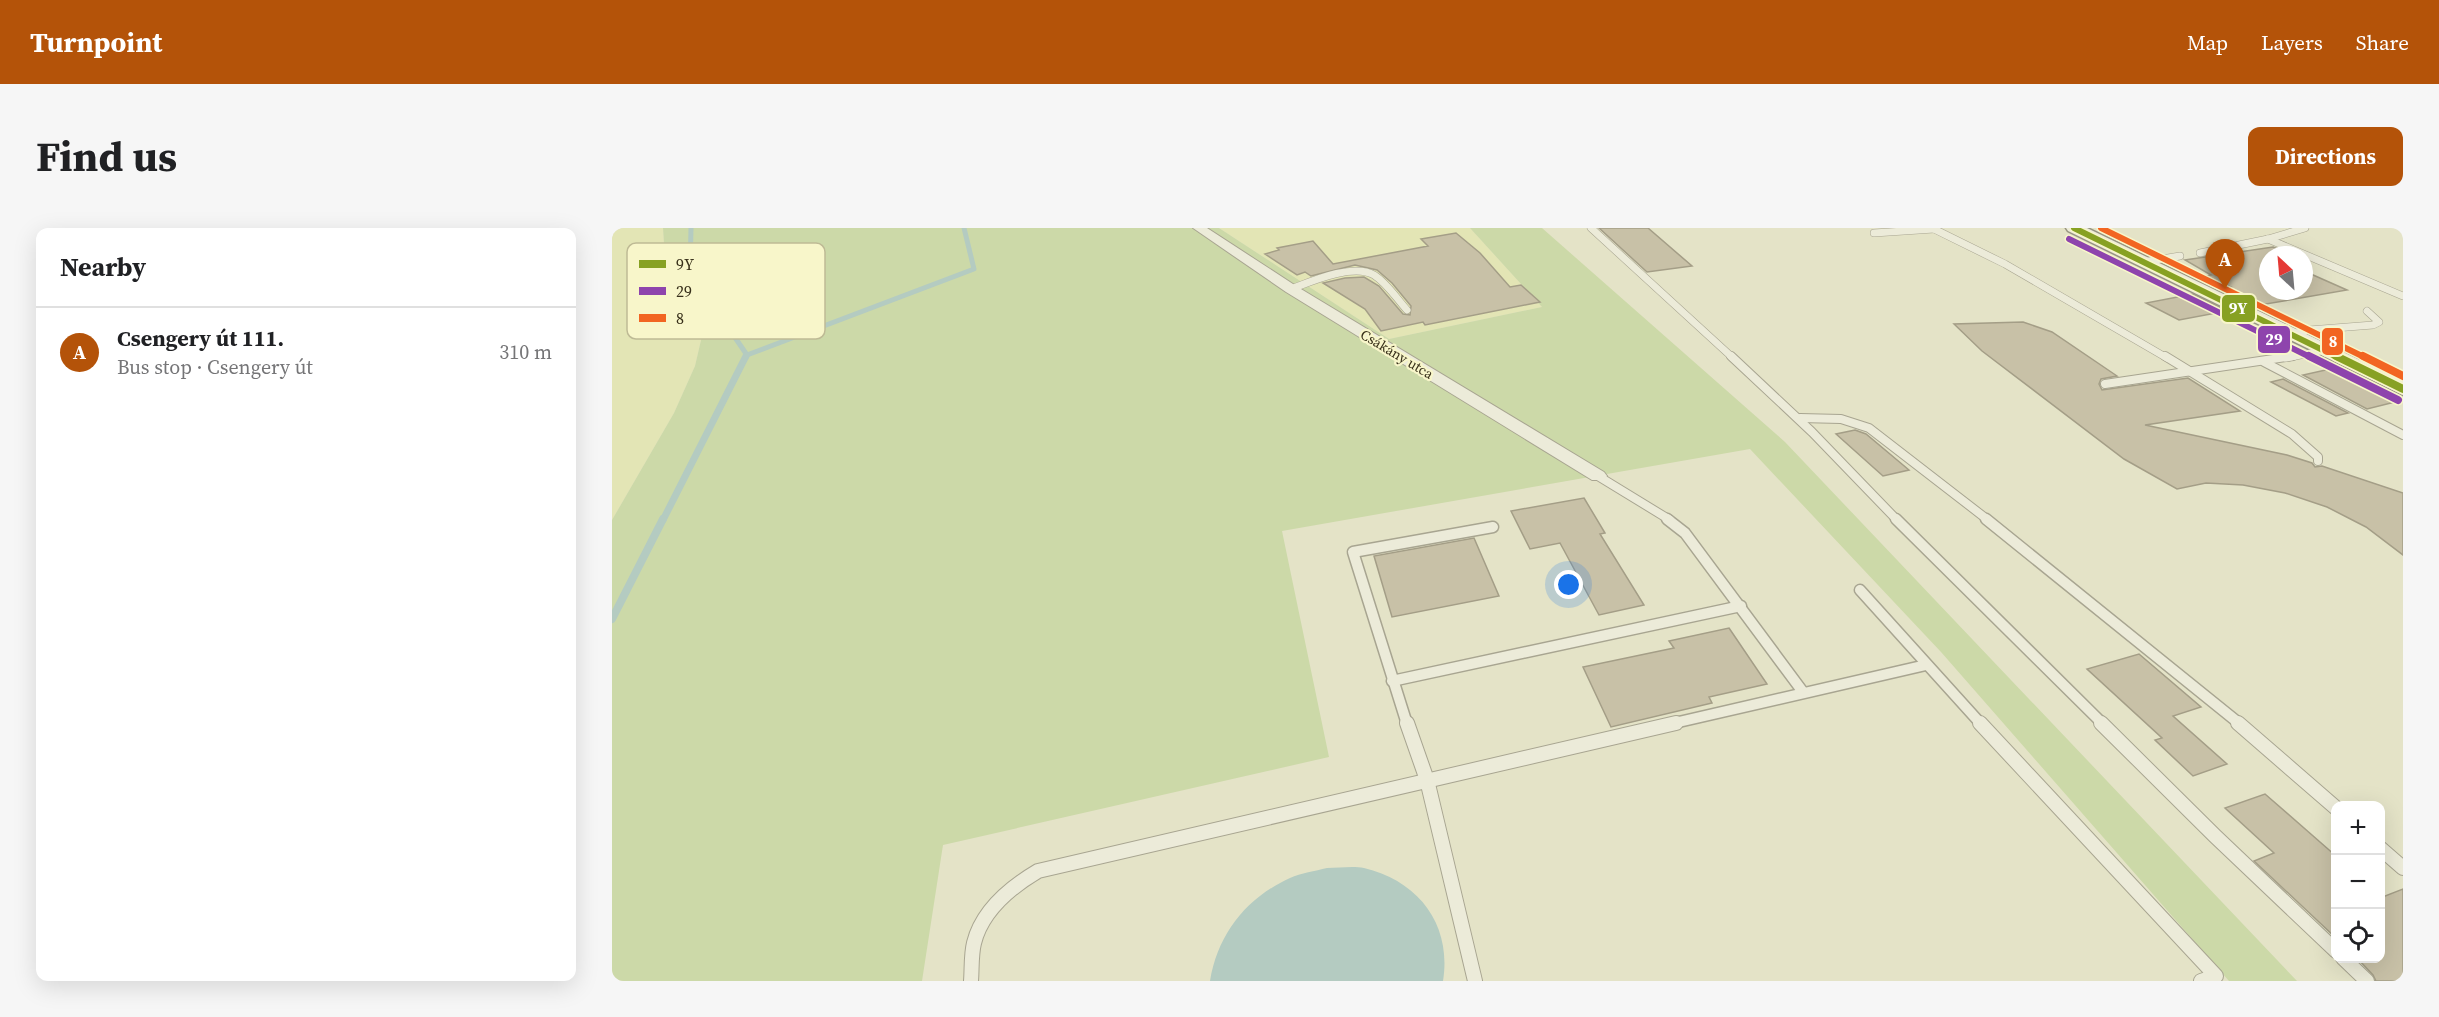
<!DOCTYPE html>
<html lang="en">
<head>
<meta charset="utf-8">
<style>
  body { margin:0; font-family:"Source Serif 4",serif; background:#f6f6f6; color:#202124 }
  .controls { position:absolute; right:18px; bottom:18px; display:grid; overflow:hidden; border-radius:12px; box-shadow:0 6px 24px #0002 }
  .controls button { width:54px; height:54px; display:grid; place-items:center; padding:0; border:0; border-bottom:2px solid #e0e0e0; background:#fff; color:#202124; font:30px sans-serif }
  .compass { position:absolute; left:1647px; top:18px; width:54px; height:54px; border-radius:50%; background:#fff; box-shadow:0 6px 24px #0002; rotate:334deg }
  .you { position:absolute; left:957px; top:357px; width:21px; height:21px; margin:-15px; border:4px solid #fff; border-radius:50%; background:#1a73e8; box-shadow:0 0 0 9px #1a73e833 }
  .badge { display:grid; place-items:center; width:39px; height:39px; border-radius:50%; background:#b45309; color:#fff; font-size:20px; font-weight:700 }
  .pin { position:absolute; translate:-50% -50px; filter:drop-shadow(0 2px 3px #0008) }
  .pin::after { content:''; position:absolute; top:32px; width:21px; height:18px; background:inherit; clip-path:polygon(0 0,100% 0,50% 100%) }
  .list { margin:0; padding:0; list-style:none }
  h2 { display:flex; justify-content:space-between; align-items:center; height:78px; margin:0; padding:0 24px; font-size:26px }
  h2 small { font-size:20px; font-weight:400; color:#757577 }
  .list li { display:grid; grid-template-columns:39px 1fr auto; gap:18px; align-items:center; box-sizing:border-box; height:90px; padding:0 24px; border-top:2px solid #e0e0e0 }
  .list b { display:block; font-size:22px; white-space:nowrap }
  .list p { margin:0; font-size:20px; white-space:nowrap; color:#757577 }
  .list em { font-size:20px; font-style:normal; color:#757577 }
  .icon { flex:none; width:33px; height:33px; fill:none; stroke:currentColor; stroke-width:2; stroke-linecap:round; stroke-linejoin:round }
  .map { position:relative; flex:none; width:1791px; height:753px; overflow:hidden; border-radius:12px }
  header { display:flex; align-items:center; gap:36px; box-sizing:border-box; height:84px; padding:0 30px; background:#b45309; color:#fff }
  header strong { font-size:28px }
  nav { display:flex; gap:33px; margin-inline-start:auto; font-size:21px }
  .intro { display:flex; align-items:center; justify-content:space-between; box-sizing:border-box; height:144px; padding:0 36px }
  h1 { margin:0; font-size:42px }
  .button { padding:15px 27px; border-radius:12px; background:#b45309; color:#fff; font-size:21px; font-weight:700 }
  main { display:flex; gap:36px; padding:0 36px }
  aside { flex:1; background:#fff; border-radius:12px; box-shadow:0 6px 24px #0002 }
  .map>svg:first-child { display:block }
  .farmland { fill:#e3e5b5 }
  .green { fill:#ccd9a8 }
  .water { fill:#b4cbc1 }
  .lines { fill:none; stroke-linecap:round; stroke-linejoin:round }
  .stream-far2 { stroke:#b4cbc1; stroke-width:5 }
  .stream-far1 { stroke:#b4cbc1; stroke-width:7 }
  .stream { stroke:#b4cbc1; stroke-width:8 }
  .building { fill:#c8c1a7; stroke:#a49e87; stroke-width:1.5 }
  .service-far3-casing { stroke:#a8a591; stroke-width:8 }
  .service-far2-casing { stroke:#a8a591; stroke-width:10 }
  .service-far1-casing { stroke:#a8a591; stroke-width:13 }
  .service-casing { stroke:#a8a591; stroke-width:16 }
  .minor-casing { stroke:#a8a591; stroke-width:2 }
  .secondary-casing { stroke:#989581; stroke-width:3 }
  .service-far3 { stroke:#ecebd9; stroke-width:7 }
  .service-far2 { stroke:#ecebd9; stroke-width:8 }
  .service-far1 { stroke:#ecebd9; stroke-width:10 }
  .service { stroke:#ecebd9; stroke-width:14 }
  .minor { fill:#ecebd9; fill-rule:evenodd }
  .secondary { fill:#ecebd9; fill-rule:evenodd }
  .bus-1-far1-casing { stroke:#f8f6ca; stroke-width:9 }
  .bus-1-casing { stroke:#f8f6ca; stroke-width:11 }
  .bus-2-far1-casing { stroke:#f8f6ca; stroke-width:9 }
  .bus-2-casing { stroke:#f8f6ca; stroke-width:11 }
  .bus-3-far1-casing { stroke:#f8f6ca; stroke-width:9 }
  .bus-3-casing { stroke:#f8f6ca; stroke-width:11 }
  .bus-1-far1 { stroke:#87a123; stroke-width:6 }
  .bus-1 { stroke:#87a123; stroke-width:8 }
  .bus-2-far1 { stroke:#8e44ad; stroke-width:6 }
  .bus-2 { stroke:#8e44ad; stroke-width:8 }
  .bus-3-far1 { stroke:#f26522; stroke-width:6 }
  .bus-3 { stroke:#f26522; stroke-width:8 }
  .labels { text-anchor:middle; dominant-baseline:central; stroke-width:4.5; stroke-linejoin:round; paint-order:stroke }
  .far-street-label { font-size:14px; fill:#372f19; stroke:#f8f6ca }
  .key { fill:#f8f6ca; stroke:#beba95; stroke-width:1.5 }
  .key-label { font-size:16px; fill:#372f19 }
  .line-badge { stroke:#f8f6ca; stroke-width:2 }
  .badge-label { font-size:16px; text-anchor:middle; font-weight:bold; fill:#fff }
</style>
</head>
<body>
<header>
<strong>Turnpoint</strong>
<nav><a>Map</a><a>Layers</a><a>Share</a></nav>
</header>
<div class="intro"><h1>Find us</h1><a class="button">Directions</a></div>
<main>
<aside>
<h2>Nearby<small></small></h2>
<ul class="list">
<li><span class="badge">A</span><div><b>Csengery út 111.</b><p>Bus stop · Csengery út</p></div><em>310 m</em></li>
</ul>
</aside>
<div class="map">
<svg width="1791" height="753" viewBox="0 0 1791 753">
  <rect width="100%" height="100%" fill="#e4e3c7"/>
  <g class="farmland">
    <polygon points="0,0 51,0 53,31 93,95 83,138 62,185 0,292"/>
    <polygon points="607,0 858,0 930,79 777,111"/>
  </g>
  <polygon class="green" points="51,0 607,0 777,111 930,79 858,0 930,0 1173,214 1685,753 1617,753 1329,424 1138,221 670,303 717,529 331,617 310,753 0,753 0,292 62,185 83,138 93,95 53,31"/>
  <path class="water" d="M715,640C727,640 741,638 752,640C807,653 840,697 831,753H598C606,706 634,670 678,650C689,645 703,643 715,640Z"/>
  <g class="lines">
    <g class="stream-far2">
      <polyline points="79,0 78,44 135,127 134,130"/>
      <polyline points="135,127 362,41 352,0"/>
    </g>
    <polyline class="stream-far1" points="51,292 134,128"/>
    <polyline class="stream" points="0,391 51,291"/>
  </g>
  <g class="building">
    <polygon points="987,0 1036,0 1080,38 1035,44"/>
    <polygon points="844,5 868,25 898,59 909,57 928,74 813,97 811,94 769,103 753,81 711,55 733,50 752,49 767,58 791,86 798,87 799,78 780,55 765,42 743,37 699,48 693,44 685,47 653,26 667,22 665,20 701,13 721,36 816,18 809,11"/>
    <polygon points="1661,19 1679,27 1656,27 1656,63 1692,63 1692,43 1735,62 1642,78 1607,62 1619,59 1595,48 1599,47 1573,32"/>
    <polygon points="1581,66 1615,83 1567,92 1534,75"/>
    <polygon points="1411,94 1440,104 1505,148 1489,151 1487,156 1490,162 1576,150 1628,183 1533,197 1675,227 1700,235 1703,239 1710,238 1791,265 1791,327 1754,299 1715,279 1673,265 1631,257 1594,255 1565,261 1512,231 1370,123 1342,96"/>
    <polygon points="1718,141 1783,174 1755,181 1691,147"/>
    <polygon points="1671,151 1736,185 1724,188 1659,154"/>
    <polygon points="1243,202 1254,206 1297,242 1271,248 1224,206"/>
    <polygon points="972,270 993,305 988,306 1032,377 987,387 948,315 918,321 899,283"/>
    <polygon points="862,310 887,368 780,389 762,328"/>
    <polygon points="1117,400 1155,456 1097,469 1100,475 999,499 971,439 1062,420 1057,413"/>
    <polygon points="1527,426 1589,479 1561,488 1615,536 1581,548 1543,512 1550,510 1475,441"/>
    <polygon points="1653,566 1724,628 1724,710 1642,633 1662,625 1613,580"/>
    <polygon points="1791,661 1791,753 1764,753 1761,747 1745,730 1768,730 1768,670"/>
  </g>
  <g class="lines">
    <defs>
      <g id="service-far3">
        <polyline points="979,0 1121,130"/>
        <polyline points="1320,0 1393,36 1555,130"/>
        <polyline points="1262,5 1322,1"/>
        <polyline points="1656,11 1791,68"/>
        <polyline points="1588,25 1656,11 1693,0"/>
        <polyline points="1531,34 1568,28"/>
        <path d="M679,61C700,53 741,35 762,47C775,55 785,71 795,82"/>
        <polyline points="1681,106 1697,102 1761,97 1767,94 1755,83"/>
        <polyline points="1674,130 1713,122"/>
      </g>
      <g id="service-far2">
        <polyline points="1119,128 1200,204 1285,292"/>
        <polyline points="1553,128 1680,206 1706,229 1706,233"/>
        <polyline points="1652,134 1791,207"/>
        <polyline points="1493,156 1681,128"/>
        <polyline points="1188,190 1229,191 1257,200 1376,292"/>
        <polyline points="986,248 1058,292"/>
      </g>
      <g id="service-far1">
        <polyline points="1055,291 1073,305 1191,464"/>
        <polyline points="1284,291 1491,496"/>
        <polyline points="1374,291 1628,496"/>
        <polyline points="1248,362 1369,496"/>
        <polyline points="780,453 1129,378"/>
        <polyline points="795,496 741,324 881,299"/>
        <polyline points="1058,496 1314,437"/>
      </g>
      <g id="service">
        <polyline points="795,495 815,552 863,753"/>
        <polyline points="1368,495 1604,748 1589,753"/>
        <polyline points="1489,495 1603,608 1724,723"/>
        <polyline points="1626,495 1724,580"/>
        <polyline points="1768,620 1791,640"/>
        <polyline points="1731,730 1755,753"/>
        <path d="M359,753C360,741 359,727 362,715C370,683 399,659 426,643L1064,495"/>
      </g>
      <polygon id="minor" points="581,0 595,0 684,58 992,244 995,248 992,252 980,252 674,64"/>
      <polygon id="secondary" points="1454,0 1475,0 1791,153 1791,167 1456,3"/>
    </defs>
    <use href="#service-far3" class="service-far3-casing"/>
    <use href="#service-far2" class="service-far2-casing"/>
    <use href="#service-far1" class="service-far1-casing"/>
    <use href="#service" class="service-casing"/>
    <use href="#minor" class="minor-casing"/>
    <use href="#secondary" class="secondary-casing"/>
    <use href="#service-far3" class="service-far3"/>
    <use href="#service-far2" class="service-far2"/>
    <use href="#service-far1" class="service-far1"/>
    <use href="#service" class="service"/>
    <use href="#minor" class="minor"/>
    <use href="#secondary" class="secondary"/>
    <defs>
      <polyline id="bus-1-far1" points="1462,0 1727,130"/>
      <polyline id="bus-1" points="1724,128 1791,161"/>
      <polyline id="bus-2-far1" points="1457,11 1700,130"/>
      <polyline id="bus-2" points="1697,128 1786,172"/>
      <polyline id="bus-3-far1" points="1489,0 1754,130"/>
      <polyline id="bus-3" points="1751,128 1791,148"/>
    </defs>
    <use href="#bus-1-far1" class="bus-1-far1-casing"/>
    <use href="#bus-1" class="bus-1-casing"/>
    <use href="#bus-2-far1" class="bus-2-far1-casing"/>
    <use href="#bus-2" class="bus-2-casing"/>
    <use href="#bus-3-far1" class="bus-3-far1-casing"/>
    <use href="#bus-3" class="bus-3-casing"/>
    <use href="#bus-1-far1" class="bus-1-far1"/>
    <use href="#bus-1" class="bus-1"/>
    <use href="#bus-2-far1" class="bus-2-far1"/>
    <use href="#bus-2" class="bus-2"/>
    <use href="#bus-3-far1" class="bus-3-far1"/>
    <use href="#bus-3" class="bus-3"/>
  </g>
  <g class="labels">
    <g class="far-street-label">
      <text transform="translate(785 126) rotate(31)">Csákány utca</text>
    </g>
  </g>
  <rect x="15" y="15" width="198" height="96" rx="9" class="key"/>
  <rect x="27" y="32" width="27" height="8" fill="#87a123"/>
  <rect x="27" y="59" width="27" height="8" fill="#8e44ad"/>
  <rect x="27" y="86" width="27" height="8" fill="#f26522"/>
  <g class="key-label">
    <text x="64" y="42">9Y</text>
    <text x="64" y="69">29</text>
    <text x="64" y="96">8</text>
  </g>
  <g class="line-badge">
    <rect x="1609" y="66" width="35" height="29" rx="6" fill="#87a123"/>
    <rect x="1645" y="97" width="34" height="29" rx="6" fill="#8e44ad"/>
    <rect x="1709" y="99" width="23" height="29" rx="6" fill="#f26522"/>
  </g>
  <g class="badge-label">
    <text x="1626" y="86">9Y</text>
    <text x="1662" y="117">29</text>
    <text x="1721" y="119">8</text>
  </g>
</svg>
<div class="controls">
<button>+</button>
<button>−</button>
<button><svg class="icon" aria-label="locate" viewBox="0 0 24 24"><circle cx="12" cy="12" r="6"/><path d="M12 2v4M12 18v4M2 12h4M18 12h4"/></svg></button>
</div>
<svg class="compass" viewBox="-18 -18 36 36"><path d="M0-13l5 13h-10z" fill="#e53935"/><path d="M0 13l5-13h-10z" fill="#757577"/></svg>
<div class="you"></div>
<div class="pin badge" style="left:1613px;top:61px">A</div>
</div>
</main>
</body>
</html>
